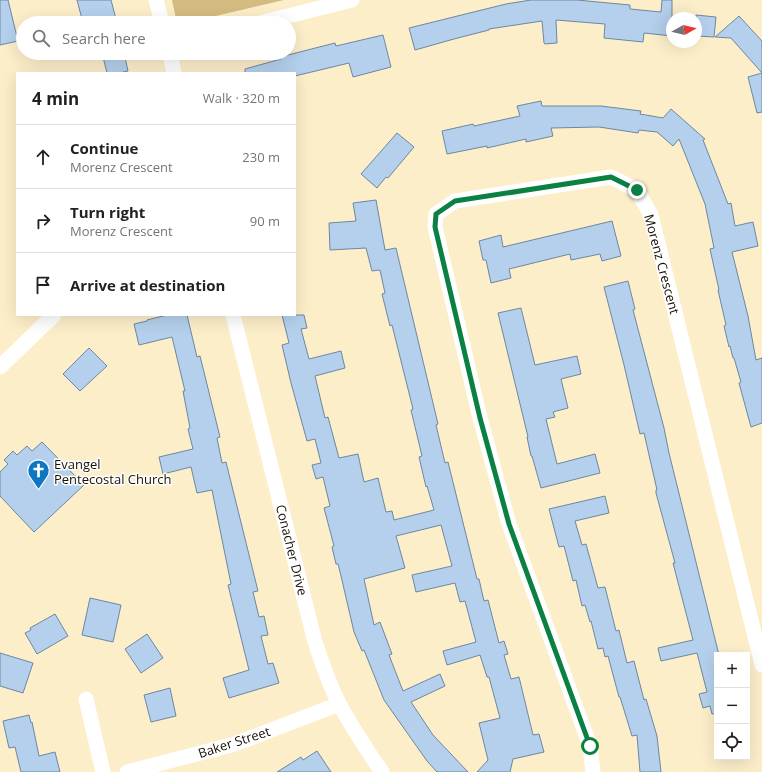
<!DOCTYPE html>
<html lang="en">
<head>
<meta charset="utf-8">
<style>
  body { margin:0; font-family:"Open Sans",sans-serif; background:#f6f6f6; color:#202124 }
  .controls { position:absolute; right:12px; bottom:12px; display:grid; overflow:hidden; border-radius:0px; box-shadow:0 4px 16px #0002 }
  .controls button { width:36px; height:36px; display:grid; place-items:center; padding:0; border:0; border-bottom:1px solid #e0e0e0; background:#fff; color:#202124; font:20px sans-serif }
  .compass { position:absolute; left:666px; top:12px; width:36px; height:36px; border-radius:50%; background:#fff; box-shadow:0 4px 16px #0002; rotate:82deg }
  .stop { position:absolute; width:12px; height:12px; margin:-9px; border:3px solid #0b8043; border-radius:50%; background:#fff }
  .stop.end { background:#0b8043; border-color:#fff; box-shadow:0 1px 4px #0008 }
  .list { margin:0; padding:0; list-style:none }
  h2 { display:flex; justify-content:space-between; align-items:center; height:52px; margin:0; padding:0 16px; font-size:17px }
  h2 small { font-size:13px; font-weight:400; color:#757577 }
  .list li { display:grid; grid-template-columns:26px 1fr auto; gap:12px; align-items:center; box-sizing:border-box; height:64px; padding:0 16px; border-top:1px solid #e0e0e0 }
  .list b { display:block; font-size:15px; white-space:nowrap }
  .list p { margin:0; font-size:13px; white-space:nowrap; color:#757577 }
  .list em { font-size:13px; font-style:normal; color:#757577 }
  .icon { flex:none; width:22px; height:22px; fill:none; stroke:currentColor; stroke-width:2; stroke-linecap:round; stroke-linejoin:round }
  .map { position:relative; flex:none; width:762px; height:772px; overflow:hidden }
  .search { position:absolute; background:#fff; box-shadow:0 4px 16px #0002; left:16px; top:16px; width:280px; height:44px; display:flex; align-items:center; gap:10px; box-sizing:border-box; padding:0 14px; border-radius:22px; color:#757577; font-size:15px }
  .panel { position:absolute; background:#fff; box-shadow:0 4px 16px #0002; left:16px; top:72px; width:280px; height:244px; border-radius:0px }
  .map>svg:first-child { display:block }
  .green { fill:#d4bb81 }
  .building { fill:#b4d0ec; stroke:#6d87a1 }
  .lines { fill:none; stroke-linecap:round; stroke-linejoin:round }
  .minor { stroke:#fff; stroke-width:15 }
  .route { stroke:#0b8043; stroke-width:5 }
  .labels { text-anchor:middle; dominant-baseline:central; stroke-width:3; stroke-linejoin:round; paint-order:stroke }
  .street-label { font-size:13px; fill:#181206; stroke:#fff }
  .poi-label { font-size:13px; fill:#181206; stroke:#fff; text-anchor:start }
</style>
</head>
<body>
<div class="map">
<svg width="762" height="772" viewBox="0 0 762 772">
  <rect width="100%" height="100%" fill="#fdeeca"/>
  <polygon class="green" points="172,0 284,0 186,23 177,23"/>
  <g class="building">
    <polygon points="0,0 8,0 18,41 0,45"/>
    <polygon points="77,0 111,0 117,23 83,23"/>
    <polygon points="531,0 577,0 630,5 630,9 661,12 662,0 672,0 672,36 644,33 643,42 604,38 605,24 556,20 557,43 545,44 544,43 542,21 489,29 489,30 454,39 415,50 409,28 506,4"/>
    <polygon points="696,15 716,17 714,37 696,36"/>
    <polygon points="739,16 762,41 762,112 757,113 748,77 762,73 731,38 715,37"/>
    <polygon points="383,35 391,67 353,77 349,63 295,76 295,73 245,73 245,69 281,59 280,57 335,43 336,46"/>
    <polygon points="102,53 124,53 128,71 119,73 107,73"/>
    <polygon points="541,101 542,106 601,106 641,111 640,114 663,118 671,109 705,139 703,140 728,204 731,203 735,226 753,222 758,246 732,252 748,316 756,360 762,358 762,423 751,427 739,383 741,382 734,358 733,358 730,346 729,347 724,326 726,325 718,290 719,290 710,249 714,248 705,204 679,139 673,146 657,132 639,130 638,133 599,127 551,128 553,136 526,142 526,139 487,148 487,146 447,154 442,131 473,124 474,126 520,116 517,106"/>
    <polygon points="397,133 414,147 388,178 386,177 377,188 361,174"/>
    <polygon points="376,200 385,250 396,248 438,424 436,425 445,463 448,462 477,579 479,579 484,601 488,600 499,643 504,641 508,654 504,655 511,679 519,677 533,735 539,734 544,752 513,759 510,772 477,772 488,760 479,723 500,718 489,677 487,677 480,655 447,665 443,651 476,642 465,601 460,602 455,583 416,592 412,575 452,566 441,525 396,536 405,568 364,579 374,625 380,622 392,654 389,655 403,691 440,674 445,686 411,702 433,735 468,772 437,772 427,761 384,700 364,650 362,651 354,632 341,576 338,564 336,564 332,547 334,546 324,508 330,506 323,477 316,479 312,465 321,463 315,439 307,441 291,383 282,345 289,343 282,315 304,315 307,328 301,329 309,359 341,351 345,368 315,376 325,418 328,417 339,458 358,454 364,482 378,478 386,512 392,511 394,520 434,510 427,486 426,487 419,457 422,456 411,410 413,409 392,325 390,326 382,294 385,293 380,270 372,271 366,248 330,250 329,223 356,221 353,203"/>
    <polygon points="612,221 621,256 602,261 600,254 571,260 570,254 509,269 511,278 491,283 486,260 483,260 479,241 501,235 503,247"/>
    <polygon points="628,281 635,309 633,310 664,428 669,453 719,655 717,655 717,713 712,714 710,706 703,708 699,694 707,692 697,653 661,661 658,648 693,640 673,563 675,563 656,493 656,490 657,490 644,433 640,434 624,365 604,287"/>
    <polygon points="521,308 535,365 577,356 581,374 561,379 568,408 553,412 555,417 546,419 557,464 595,454 600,473 541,488 532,456 531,456 527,437 528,437 498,313"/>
    <polygon points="167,315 187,315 197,357 200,356 220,437 217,438 222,463 226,462 258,591 253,592 259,617 264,616 268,635 261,636 268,664 273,663 279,683 229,698 223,678 249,670 228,585 231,584 212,490 197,493 191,467 163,474 159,457 193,449 188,429 190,428 183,391 185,391 172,337 139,345 134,324 147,321 147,320"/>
    <polygon points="89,348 107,366 80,391 63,374"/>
    <polygon points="42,442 84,485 34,532 0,496 0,472 8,464 4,460 13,451 17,455 27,446 32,451"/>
    <polygon points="605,496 609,513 575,521 582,545 586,544 598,588 605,587 616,631 619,630 627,663 634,661 644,700 646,699 657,736 661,772 640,772 637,735 632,736 620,697 619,697 608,656 605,657 603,648 598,649 591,621 590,622 585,605 582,606 576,580 573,581 564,546 559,547 549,509"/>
    <polygon points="90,598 121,605 113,642 82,635"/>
    <polygon points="55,614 68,636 37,654 25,633 31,630 30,628"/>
    <polygon points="147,634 163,658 141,673 125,649"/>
    <polygon points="0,653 33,663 23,693 0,686"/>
    <polygon points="170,688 176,716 151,722 144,695"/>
    <polygon points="29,715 31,723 32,722 39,756 55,752 60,772 21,772 15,747 9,748 3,721"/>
    <polygon points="317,751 331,772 277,772 301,757 303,760"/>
  </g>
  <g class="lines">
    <g class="minor">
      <polyline points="156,0 162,23"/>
      <polyline points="260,23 352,0"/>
      <polyline points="170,53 174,73"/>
      <path d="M233,315L315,642C322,663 329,685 340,705C352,728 367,750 382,772"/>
      <polyline points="0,367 54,315"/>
      <polyline points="86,699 103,772"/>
      <polyline points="127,772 235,744 339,704"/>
      <polyline points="593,772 590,746 509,524 480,418 435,227 436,214 455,201 611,177 637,190 651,215 762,665"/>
    </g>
  </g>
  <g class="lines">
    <polyline class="route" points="590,746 509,524 480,418 435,227 436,214 455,201 611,177 637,190"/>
  </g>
  <defs>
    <symbol id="church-pin" viewBox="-11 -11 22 30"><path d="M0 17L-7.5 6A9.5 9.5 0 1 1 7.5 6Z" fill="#0e77c2" stroke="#fff"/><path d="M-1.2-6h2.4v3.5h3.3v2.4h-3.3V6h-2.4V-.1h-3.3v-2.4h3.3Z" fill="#fff"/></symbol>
  </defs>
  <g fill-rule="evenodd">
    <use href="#church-pin" x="26" y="458" width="25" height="34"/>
  </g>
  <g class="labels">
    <g class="street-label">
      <text transform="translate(662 264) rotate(75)">Morenz Crescent</text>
      <text transform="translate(292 550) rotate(76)">Conacher Drive</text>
      <text transform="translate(234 742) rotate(-18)">Baker Street</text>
    </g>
    <g class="poi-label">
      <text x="54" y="464">Evangel<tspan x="54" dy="15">Pentecostal Church</tspan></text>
    </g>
  </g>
</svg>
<div class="controls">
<button>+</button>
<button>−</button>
<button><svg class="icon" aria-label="locate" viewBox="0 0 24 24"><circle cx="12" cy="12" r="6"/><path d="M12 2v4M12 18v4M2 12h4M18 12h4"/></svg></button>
</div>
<svg class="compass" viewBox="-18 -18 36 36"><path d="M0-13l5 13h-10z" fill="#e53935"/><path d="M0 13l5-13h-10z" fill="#757577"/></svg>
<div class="stop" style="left:590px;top:746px"></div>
<div class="stop end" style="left:637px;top:190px"></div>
<div class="search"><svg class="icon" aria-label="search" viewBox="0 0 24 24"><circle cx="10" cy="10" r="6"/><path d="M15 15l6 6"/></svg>Search here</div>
<section class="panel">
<h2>4 min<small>Walk · 320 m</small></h2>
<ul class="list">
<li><svg class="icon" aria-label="ahead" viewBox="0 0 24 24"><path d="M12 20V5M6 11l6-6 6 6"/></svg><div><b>Continue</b><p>Morenz Crescent</p></div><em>230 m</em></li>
<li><svg class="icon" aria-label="right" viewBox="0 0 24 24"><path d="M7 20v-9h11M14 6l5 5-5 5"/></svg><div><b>Turn right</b><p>Morenz Crescent</p></div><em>90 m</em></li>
<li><svg class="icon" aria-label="arrive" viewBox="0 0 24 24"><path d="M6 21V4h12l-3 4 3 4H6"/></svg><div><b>Arrive at destination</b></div></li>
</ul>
</section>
</div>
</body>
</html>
